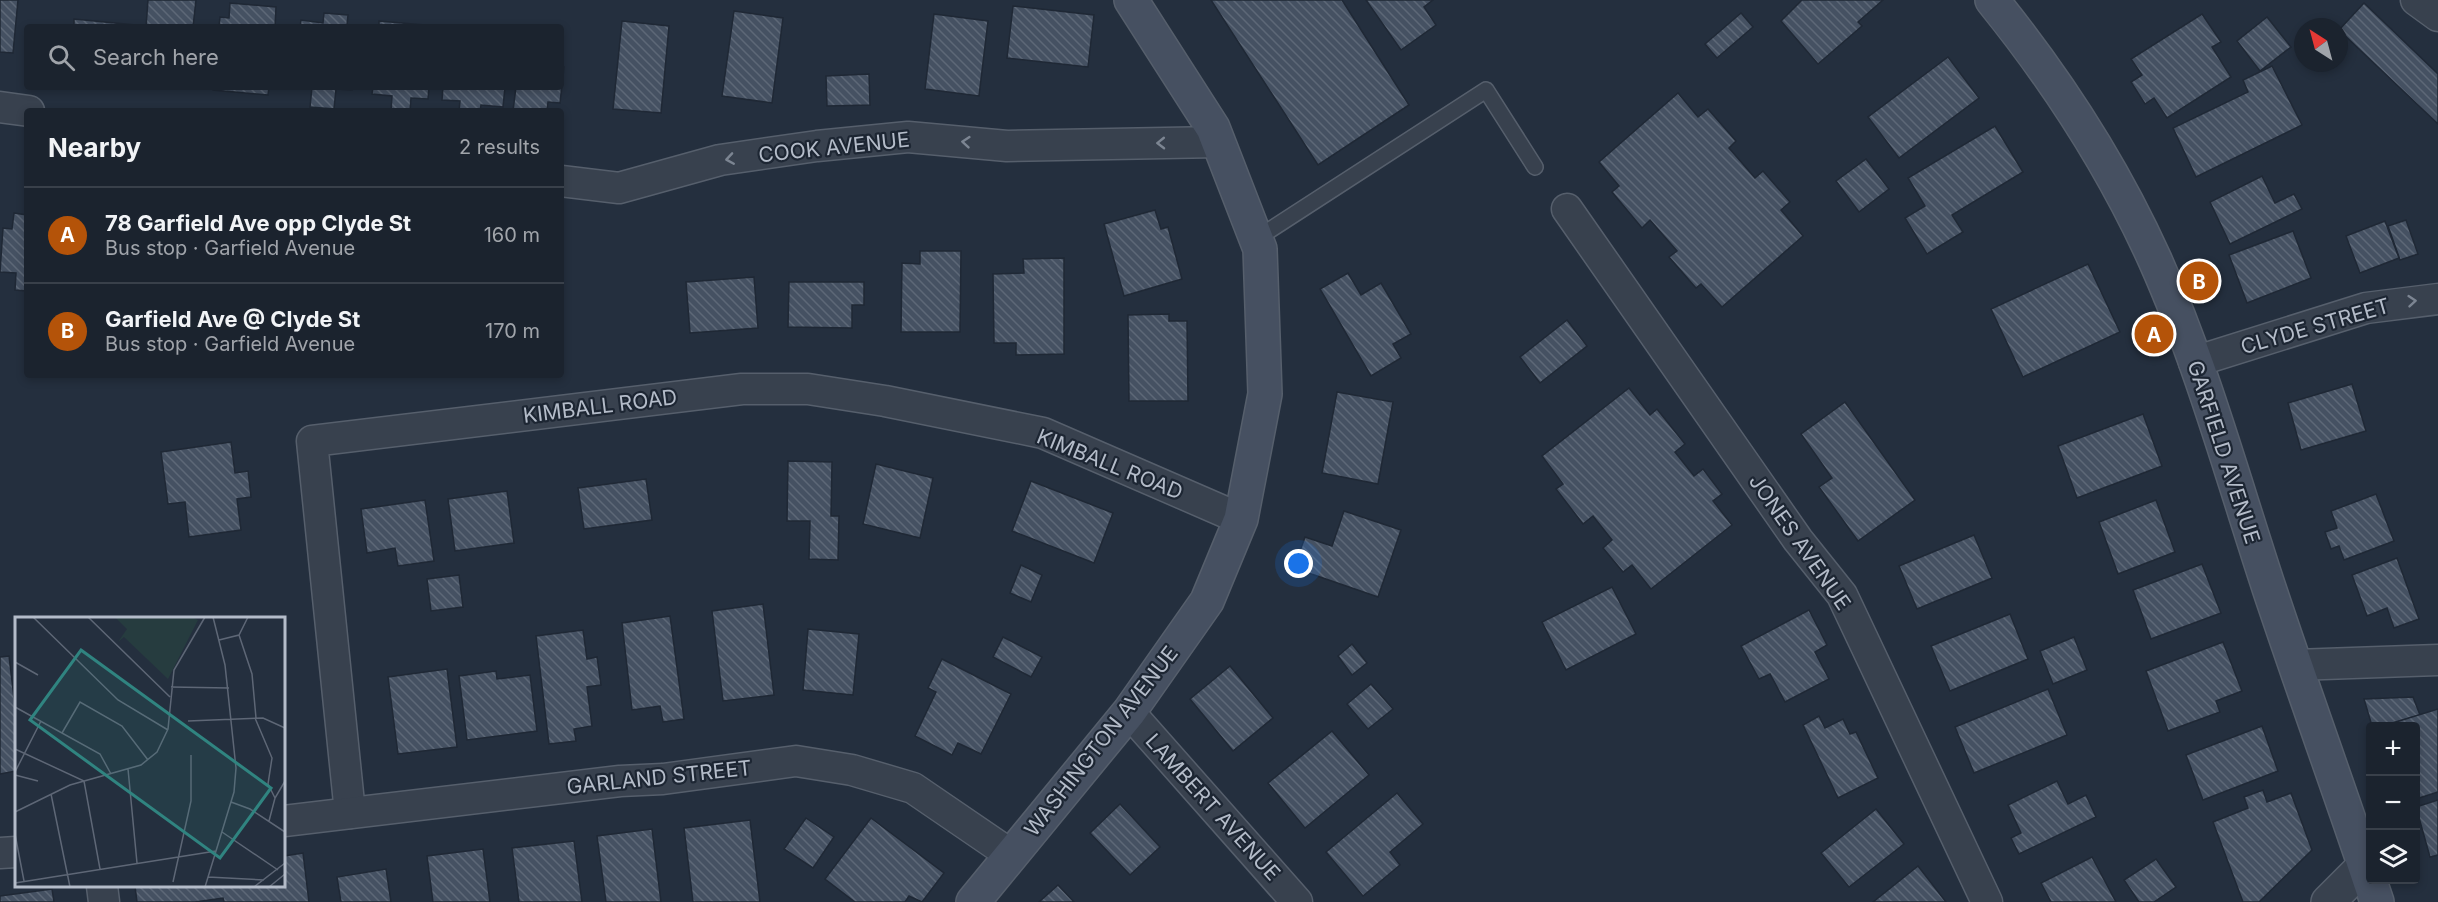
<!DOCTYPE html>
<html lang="en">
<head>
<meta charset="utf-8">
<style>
  body { margin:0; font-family:Inter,sans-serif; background:#282f3a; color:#f1f3f6 }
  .controls { position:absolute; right:18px; bottom:18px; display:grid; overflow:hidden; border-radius:6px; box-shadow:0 3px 9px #0003 }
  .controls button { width:54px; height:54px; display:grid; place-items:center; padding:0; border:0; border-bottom:2px solid #39404a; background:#1b232e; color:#f1f3f6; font:30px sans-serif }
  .compass { position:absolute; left:2294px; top:18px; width:54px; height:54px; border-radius:50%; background:#1b232e; box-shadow:0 3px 9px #0003; rotate:324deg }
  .you { position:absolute; left:1299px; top:564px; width:21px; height:21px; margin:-15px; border:4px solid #fff; border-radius:50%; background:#1a73e8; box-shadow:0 0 0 9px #1a73e833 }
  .badge { display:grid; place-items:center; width:39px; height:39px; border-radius:50%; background:#b45309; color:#fff; font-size:20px; font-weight:700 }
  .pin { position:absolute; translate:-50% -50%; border:3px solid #fff; box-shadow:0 2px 6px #0006 }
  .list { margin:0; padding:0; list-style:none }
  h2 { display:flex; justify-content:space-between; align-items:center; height:78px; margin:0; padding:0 24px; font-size:26px }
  h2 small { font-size:20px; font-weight:400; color:#a0a4aa }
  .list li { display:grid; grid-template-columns:39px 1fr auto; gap:18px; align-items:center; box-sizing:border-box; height:96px; padding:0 24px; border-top:2px solid #39404a }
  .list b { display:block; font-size:22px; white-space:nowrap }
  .list p { margin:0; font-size:20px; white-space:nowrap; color:#a0a4aa }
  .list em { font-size:20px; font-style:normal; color:#a0a4aa }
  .icon { flex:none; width:33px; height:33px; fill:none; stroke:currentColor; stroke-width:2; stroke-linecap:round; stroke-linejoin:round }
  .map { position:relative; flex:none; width:2438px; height:902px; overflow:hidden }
  .search { position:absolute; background:#1b232e; box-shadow:0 3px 9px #0003; left:24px; top:24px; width:540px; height:66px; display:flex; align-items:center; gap:15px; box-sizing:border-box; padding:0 21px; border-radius:6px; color:#a0a4aa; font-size:22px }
  .panel { position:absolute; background:#1b232e; box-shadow:0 3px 9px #0003; left:24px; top:108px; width:540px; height:270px; border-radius:6px }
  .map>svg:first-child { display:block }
  .building { fill:url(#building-back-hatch); stroke:#1f2835; stroke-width:1.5 }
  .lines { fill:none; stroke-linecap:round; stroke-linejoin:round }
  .service-casing { stroke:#565f6c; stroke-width:18 }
  .minor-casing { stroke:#565f6c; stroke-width:33 }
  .tertiary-casing { stroke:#565f6c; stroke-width:36 }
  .secondary-casing { stroke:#565f6c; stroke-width:36 }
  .service { stroke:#38414e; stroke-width:15 }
  .minor { stroke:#38414e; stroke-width:30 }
  .tertiary { stroke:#38414e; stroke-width:33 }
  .secondary { stroke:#465061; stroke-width:33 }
  .oneway { stroke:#7c8592 }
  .labels { text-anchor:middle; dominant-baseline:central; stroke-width:4.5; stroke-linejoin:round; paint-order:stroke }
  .street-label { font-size:21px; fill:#b4bcc9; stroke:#1d2633 }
  .inset-road { fill:none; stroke:#5e6776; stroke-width:1.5 }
  .view { fill:#308480; fill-opacity:0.15; stroke:#308480; stroke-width:3 }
  .inset-edge { fill:none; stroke:#b4bcc9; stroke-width:3 }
</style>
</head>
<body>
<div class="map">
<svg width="2438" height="902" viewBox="0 0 2438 902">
  <defs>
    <pattern id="building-back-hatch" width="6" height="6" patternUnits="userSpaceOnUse" patternTransform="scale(1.5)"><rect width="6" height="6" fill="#455162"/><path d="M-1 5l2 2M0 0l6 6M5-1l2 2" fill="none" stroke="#5d6877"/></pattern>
  </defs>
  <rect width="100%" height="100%" fill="#242f3e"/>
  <g class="building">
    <polygon points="0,0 18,0 13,53 0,52"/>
    <polygon points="148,0 196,0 193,27 146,27"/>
    <polygon points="1211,0 1342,0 1409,105 1318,165"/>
    <polygon points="1366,0 1433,0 1424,7 1436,25 1401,50"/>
    <polygon points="1802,0 1883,0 1858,22 1862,26 1818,64 1781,21"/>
    <polygon points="230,3 276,7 275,27 219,27 220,17 229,18"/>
    <polygon points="2364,3 2438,74 2438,124 2339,30"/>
    <polygon points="1013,6 1094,15 1088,67 1007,58"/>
    <polygon points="734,11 783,18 772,103 722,96"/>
    <polygon points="324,13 348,15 347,25 359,27 300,27 301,20 323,23"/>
    <polygon points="1741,13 1753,27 1717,58 1705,44"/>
    <polygon points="934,14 988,21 979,96 925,89"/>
    <polygon points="2202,14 2221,42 2212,47 2231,77 2167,118 2154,98 2145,104 2131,82 2142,75 2131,59"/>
    <polygon points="2267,17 2291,47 2260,71 2237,41"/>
    <polygon points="74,19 135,25 135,27 74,27"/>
    <polygon points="379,21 435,26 435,27 379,27"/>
    <polygon points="622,21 669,26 661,113 613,109"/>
    <polygon points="1948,57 1979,98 1899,158 1868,117"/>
    <polygon points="2272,66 2302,125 2196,177 2173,128 2248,92 2243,80"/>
    <polygon points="561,67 564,67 560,103 548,102 547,111 513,111 516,87 561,87"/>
    <polygon points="869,74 870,105 827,106 826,76"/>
    <polygon points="213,87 269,87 268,95 213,90"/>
    <polygon points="312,87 352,87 352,90 336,89 334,109 310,107"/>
    <polygon points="373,87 429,87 428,99 411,98 410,111 391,111 392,96 372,94"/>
    <polygon points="443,87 505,87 503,107 481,105 480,111 459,111 460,101 442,100"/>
    <polygon points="1678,93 1698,117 1708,109 1736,141 1729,148 1755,178 1763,171 1790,202 1781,210 1803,236 1722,307 1701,284 1696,288 1669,257 1677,251 1650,220 1642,228 1612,192 1619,186 1599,162"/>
    <polygon points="1995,126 2023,172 1952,215 1963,232 1927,254 1905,218 1925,206 1908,178"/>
    <polygon points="1866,159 1889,189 1859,212 1836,181"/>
    <polygon points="2262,176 2275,203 2294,194 2302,209 2230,244 2210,202"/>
    <polygon points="1155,210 1161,229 1168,227 1182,279 1124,296 1104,224"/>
    <polygon points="14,213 27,215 27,291 15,290 16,273 0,272 3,228 12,229"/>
    <polygon points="2406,220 2418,254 2400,260 2388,226"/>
    <polygon points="2385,221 2399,258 2360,273 2346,236"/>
    <polygon points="2293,231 2311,278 2247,303 2229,255"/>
    <polygon points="920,251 961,251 960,332 901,332 902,263 920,264"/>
    <polygon points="1064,258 1064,354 1016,355 1016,343 994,343 993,274 1024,273 1023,259"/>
    <polygon points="2088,264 2120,332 2023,377 1991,309"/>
    <polygon points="1348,273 1361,295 1381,283 1411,334 1393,344 1401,358 1371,376 1320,289"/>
    <polygon points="754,277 758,328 690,333 686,282"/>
    <polygon points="789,282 864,282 864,305 852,305 852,328 788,327"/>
    <polygon points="1169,314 1169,321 1187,321 1188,401 1129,401 1128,315"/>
    <polygon points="1567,320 1587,346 1540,383 1520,357"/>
    <polygon points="2352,384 2366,431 2301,450 2288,403"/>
    <polygon points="1629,388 1650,415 1657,409 1685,444 1675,452 1694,476 1703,469 1722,494 1713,501 1732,525 1651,589 1632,565 1623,572 1603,548 1612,540 1593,516 1583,524 1556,489 1563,484 1542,456"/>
    <polygon points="1337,392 1393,402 1378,484 1322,473"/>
    <polygon points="1845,402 1915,500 1858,541 1819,487 1832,478 1801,434"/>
    <polygon points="2143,414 2162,466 2077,498 2058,446"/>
    <polygon points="231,442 235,473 248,471 251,497 237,499 241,530 189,537 185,502 168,504 161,452"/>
    <polygon points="788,461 832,462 831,516 839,516 838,560 809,559 810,521 787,521"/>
    <polygon points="876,464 933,478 920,538 863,524"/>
    <polygon points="646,479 652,520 584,529 578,488"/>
    <polygon points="1031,481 1113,513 1094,563 1012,531"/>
    <polygon points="507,491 514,543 455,551 448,499"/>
    <polygon points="2376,494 2394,541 2344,560 2339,546 2331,549 2325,532 2337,528 2331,511"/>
    <polygon points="425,500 434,561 398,566 395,548 367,553 361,509"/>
    <polygon points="2156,500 2175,552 2118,574 2099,522"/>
    <polygon points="1344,511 1401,530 1378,597 1294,568 1305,537 1332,546"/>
    <polygon points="1974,535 1992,578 1917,609 1899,566"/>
    <polygon points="2397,558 2419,619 2394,628 2387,608 2367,616 2352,575"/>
    <polygon points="2202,564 2221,613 2151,639 2133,590"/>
    <polygon points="1021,565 1042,575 1031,602 1010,593"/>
    <polygon points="459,575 463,607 431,611 427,579"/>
    <polygon points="1612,587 1636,634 1566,670 1542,622"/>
    <polygon points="763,604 774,695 723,701 712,611"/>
    <polygon points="1809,610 1827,645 1815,652 1829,679 1785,702 1770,674 1759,679 1741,646"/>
    <polygon points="2010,614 2028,659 1950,691 1931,646"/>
    <polygon points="670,616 684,719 663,722 660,706 632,710 622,623"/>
    <polygon points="808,629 859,634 853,695 803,690"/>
    <polygon points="583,630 587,659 597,657 601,685 587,687 592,726 574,729 576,741 549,744 536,636"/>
    <polygon points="1003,637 1042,657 1031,677 993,657"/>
    <polygon points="2074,637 2087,670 2053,684 2040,651"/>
    <polygon points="2223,642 2242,691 2216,701 2220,712 2168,731 2146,671"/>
    <polygon points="1352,644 1367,663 1352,675 1338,656"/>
    <polygon points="9,656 16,715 16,771 0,774 0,657"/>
    <polygon points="942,659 1011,694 981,754 958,743 952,755 915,736 936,692 928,688"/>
    <polygon points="1230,666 1273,718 1233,751 1190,699"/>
    <polygon points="447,669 457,747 398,754 388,677"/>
    <polygon points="496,671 497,679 530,675 537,731 467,740 459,676"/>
    <polygon points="1371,684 1393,709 1368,729 1347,704"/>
    <polygon points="2048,689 2067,735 1974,773 1955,727"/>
    <polygon points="2413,697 2420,715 2383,726 2372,726 2364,699"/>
    <polygon points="2438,709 2438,792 2416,799 2416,726 2383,726"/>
    <polygon points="1819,716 1825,728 1843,719 1850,734 1856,732 1878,778 1838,798 1803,725"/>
    <polygon points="2262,726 2278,771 2203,800 2186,755"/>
    <polygon points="1332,731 1369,775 1305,828 1268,783"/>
    <polygon points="2057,781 2068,804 2086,795 2096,817 2019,854 2011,838 2021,833 2008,805"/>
    <polygon points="2263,790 2267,802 2291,793 2312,850 2259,902 2243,902 2213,822 2248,808 2244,797"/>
    <polygon points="1397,793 1423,824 1390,852 1400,865 1363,896 1326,852"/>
    <polygon points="2438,800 2438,855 2430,857 2416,807"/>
    <polygon points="1120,804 1160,847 1130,875 1090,833"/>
    <polygon points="1876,809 1904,844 1849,887 1821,853"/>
    <polygon points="806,818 834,837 813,868 784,849"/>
    <polygon points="871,818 944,873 922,902 909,896 905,902 855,902 825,879"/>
    <polygon points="750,820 760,902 693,902 684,828"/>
    <polygon points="652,829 661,902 606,902 597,836"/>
    <polygon points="574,841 582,902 519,902 512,848"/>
    <polygon points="483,849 490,902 433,902 427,856"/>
    <polygon points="303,853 309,902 224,902 223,898 195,902 137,902 135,886 284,886 284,856"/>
    <polygon points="2092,857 2116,902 2051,902 2041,883"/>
    <polygon points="2156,859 2176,887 2154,902 2139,902 2124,880"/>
    <polygon points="1918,866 1946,902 1873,902"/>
    <polygon points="386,869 391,902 341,902 337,877"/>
    <polygon points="1058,885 1074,902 1039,902"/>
    <polygon points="52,889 54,902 0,902 0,896"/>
  </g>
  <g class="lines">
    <defs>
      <polyline id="service" points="1256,239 1486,90 1535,167"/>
      <g id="minor">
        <polyline points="2416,0 2438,16"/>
        <polyline points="0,107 29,111"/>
        <polyline points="561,181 619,188 720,160 817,146 908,137 1007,146 1219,142"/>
        <polyline points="1567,209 1798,540 1842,595 1987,902"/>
        <polyline points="2194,362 2366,308 2438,299"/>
        <polyline points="2295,665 2438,660"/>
        <polyline points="1129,712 1297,902"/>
        <polyline points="350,813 312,441 742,389 808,389 885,401 1043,433 1241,519"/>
        <polyline points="284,821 620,781 663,779 796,761 852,770 913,788 1011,855"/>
        <polyline points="0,853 16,852"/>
        <polyline points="102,886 104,902"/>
      </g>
      <polyline id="tertiary" points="2328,902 2365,865"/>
      <g id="secondary">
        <path d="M1992,0C2056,79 2113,167 2155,260C2202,365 2233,479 2269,588C2304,693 2342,797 2377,902"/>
        <polyline points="973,902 1129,712 1207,601 1241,519 1265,394 1260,249 1213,128 1131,0"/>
      </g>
    </defs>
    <use href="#service" class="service-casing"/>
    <use href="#minor" class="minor-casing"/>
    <use href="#tertiary" class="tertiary-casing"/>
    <use href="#secondary" class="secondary-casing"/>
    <use href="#service" class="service"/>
    <use href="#minor" class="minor"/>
    <use href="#tertiary" class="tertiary"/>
    <use href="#secondary" class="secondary"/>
  </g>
  <defs><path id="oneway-chevron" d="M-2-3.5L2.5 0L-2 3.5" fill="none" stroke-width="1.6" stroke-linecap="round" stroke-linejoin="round" transform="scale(1.5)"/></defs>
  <g class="oneway">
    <use href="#oneway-chevron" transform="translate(966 142) rotate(-175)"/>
    <use href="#oneway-chevron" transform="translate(1161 143) rotate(179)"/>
    <use href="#oneway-chevron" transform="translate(730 159) rotate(171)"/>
    <use href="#oneway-chevron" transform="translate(2412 301) rotate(-5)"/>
  </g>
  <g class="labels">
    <g class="street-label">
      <text transform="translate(834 147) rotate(-6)">COOK AVENUE</text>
      <text transform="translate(2315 326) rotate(-16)">CLYDE STREET</text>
      <text transform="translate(600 406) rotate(-7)">KIMBALL ROAD</text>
      <text transform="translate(2224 452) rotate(72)">GARFIELD AVENUE</text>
      <text transform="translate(1110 464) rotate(22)">KIMBALL ROAD</text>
      <text transform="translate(1800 542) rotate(55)">JONES AVENUE</text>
      <text transform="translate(1101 741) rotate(-52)">WASHINGTON AVENUE</text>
      <text transform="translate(659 777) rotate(-6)">GARLAND STREET</text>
      <text transform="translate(1213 807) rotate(48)">LAMBERT AVENUE</text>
    </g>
  </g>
  <g transform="translate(15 617)">
    <rect width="270" height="270" fill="#242f3e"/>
    <path d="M100,0H177L183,3L153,62L109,20L103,25L112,12Z" fill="#263c3f"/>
    <path class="inset-road" d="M18,0L103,83L153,113M73,0L155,80M224,18L237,57L241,101M204,23L224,18L233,0M0,45L23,58M156,70L214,71M0,90L85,137L96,157M240,101L257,141L253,167L260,181M173,104L248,101L270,111M47,116L65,85L107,109L133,143M0,132L69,164L85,252M113,152L122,246M0,155L26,104M0,158L23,164M36,177L55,270M216,185L235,192L270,215M0,195L55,168L126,148L142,135L153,112L159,53L190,0M254,204L260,181L270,164M207,215L263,253M0,217L9,264M193,260L249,263M158,265L176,184V138M0,266L201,234M190,270L219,175L221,151L210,48L198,0M239,270L270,246M254,270L270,257"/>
    <path class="view" d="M66,33L256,171L205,241L15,103Z"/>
    <rect width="270" height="270" class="inset-edge"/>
  </g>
</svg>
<div class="controls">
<button>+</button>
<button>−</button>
<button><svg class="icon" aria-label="layers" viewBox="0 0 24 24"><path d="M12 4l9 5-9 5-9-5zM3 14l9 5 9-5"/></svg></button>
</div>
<svg class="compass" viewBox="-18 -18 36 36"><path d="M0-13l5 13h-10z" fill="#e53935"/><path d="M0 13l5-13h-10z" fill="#a0a4aa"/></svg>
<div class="you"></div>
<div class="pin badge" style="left:2154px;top:334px">A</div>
<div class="pin badge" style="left:2199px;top:281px">B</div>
<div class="search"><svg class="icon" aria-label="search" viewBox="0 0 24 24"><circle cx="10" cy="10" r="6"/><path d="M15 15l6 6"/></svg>Search here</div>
<section class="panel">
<h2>Nearby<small>2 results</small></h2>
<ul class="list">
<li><span class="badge">A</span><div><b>78 Garfield Ave opp Clyde St</b><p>Bus stop · Garfield Avenue</p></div><em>160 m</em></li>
<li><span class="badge">B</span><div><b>Garfield Ave @ Clyde St</b><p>Bus stop · Garfield Avenue</p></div><em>170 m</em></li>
</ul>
</section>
</div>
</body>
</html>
